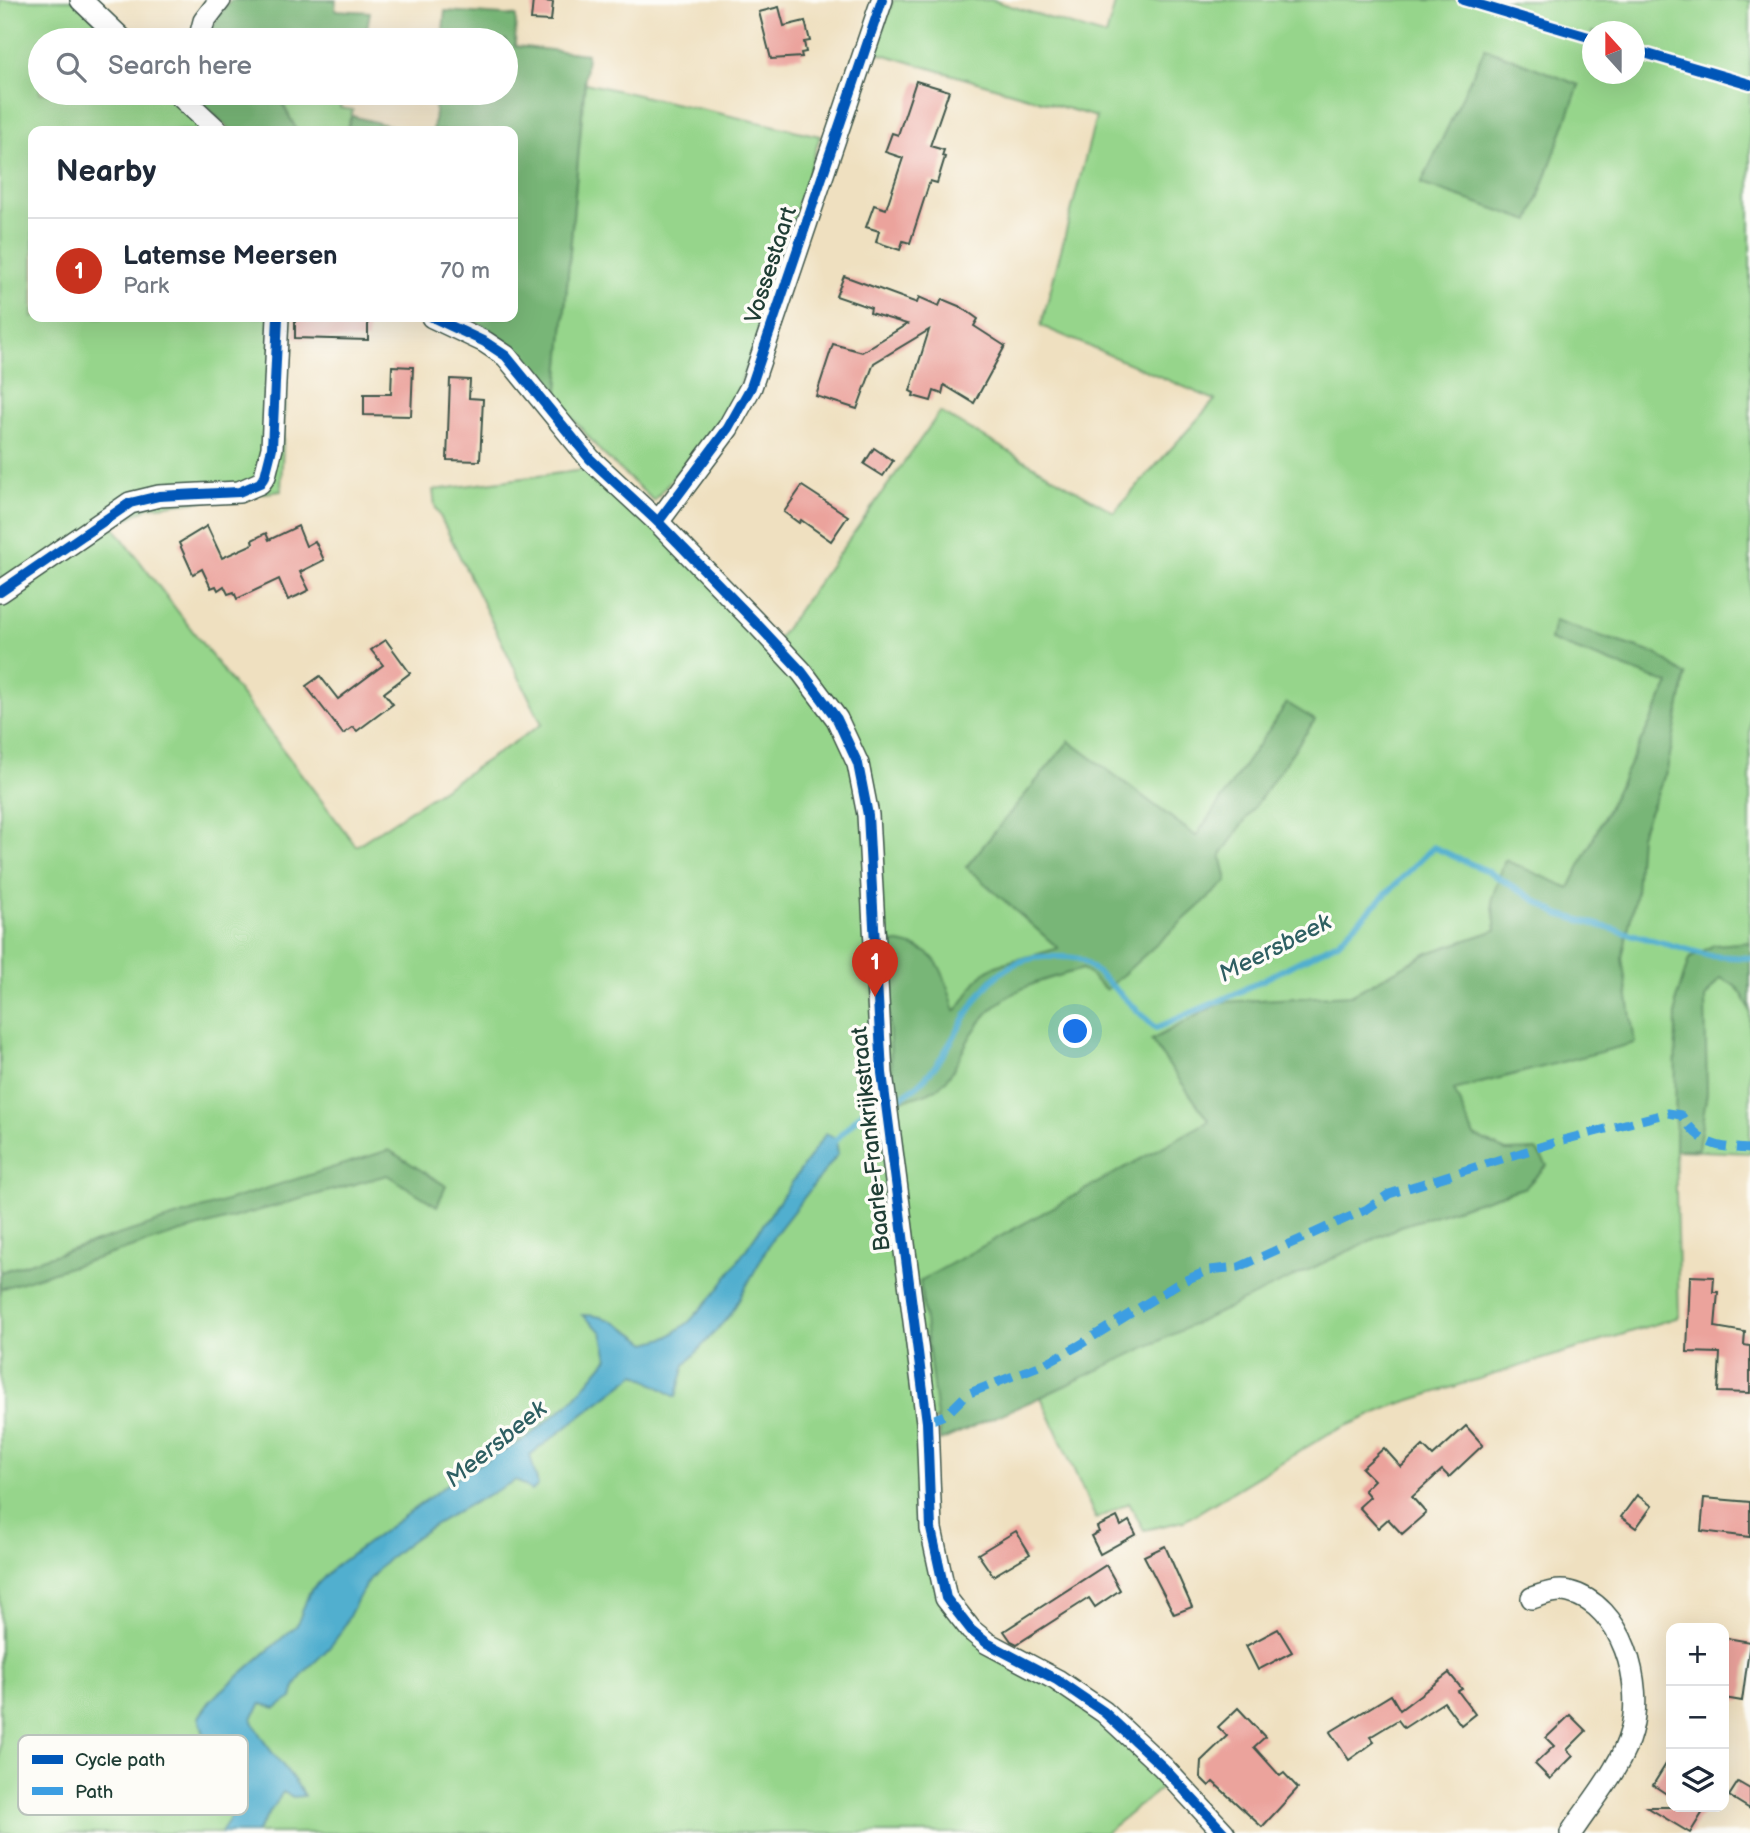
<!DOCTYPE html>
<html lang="en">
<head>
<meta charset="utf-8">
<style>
  body { margin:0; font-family:"Balsamiq Sans",sans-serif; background:#f6f6f7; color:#1f2937 }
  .controls { position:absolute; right:21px; bottom:21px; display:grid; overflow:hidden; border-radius:14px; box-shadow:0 7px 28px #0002 }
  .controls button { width:63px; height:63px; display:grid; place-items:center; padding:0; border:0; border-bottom:2px solid #e0e1e3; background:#fff; color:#1f2937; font:35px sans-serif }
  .compass { position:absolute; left:1582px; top:21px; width:63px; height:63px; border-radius:50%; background:#fff; box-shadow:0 7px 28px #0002; rotate:339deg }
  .you { position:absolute; left:1076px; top:1032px; width:24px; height:24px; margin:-18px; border:5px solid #fff; border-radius:50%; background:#1a73e8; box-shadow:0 0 0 10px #1a73e833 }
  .badge { display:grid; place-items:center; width:46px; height:46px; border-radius:50%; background:#c8321e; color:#fff; font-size:23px; font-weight:700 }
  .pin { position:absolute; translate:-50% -58px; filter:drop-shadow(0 2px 4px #0008) }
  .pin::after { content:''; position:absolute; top:37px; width:24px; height:21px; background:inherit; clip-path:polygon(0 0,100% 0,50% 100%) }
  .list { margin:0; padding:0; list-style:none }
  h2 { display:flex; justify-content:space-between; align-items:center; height:91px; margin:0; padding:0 28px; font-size:30px }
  h2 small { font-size:23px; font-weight:400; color:#747a83 }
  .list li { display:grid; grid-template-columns:46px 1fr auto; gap:21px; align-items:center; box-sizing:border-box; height:105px; padding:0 28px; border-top:2px solid #e0e1e3 }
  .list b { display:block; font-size:26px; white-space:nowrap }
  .list p { margin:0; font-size:23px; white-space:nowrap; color:#747a83 }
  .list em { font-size:23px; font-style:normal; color:#747a83 }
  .icon { flex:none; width:38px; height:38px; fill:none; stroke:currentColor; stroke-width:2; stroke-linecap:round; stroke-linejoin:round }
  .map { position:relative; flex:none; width:1750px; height:1833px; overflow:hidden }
  .search { position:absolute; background:#fff; box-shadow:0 7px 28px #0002; left:28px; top:28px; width:490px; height:77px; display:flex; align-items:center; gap:18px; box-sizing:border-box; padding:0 24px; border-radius:38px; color:#747a83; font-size:26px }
  .panel { position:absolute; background:#fff; box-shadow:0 7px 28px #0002; left:28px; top:126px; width:490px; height:196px; border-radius:14px }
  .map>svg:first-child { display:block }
  .green { fill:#96d58b; stroke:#5a8960; stroke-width:2; fill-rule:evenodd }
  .forest { fill:#78b677; stroke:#4c7a56; stroke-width:2 }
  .water { fill:#51afcf; stroke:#387682; stroke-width:2 }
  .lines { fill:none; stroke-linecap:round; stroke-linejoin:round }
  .stream { stroke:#51afcf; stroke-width:6 }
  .building { fill:#eba39c }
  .street-casing { stroke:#3e5549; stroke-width:24 }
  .street { stroke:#fff; stroke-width:21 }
  .quiet { stroke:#3c9ee2; stroke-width:9; stroke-dasharray:18 9; stroke-linecap:butt }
  .cycleway-casing { stroke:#fdfcf7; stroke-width:15 }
  .cycleway { stroke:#0057b8; stroke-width:10 }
  .labels { text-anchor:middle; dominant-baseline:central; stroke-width:7; stroke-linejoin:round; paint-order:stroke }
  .street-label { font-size:23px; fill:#1f3d34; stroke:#fdfcf7 }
  .water-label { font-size:24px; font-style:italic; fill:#2e5f62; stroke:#fdfcf7 }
  .key { fill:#fdfcf7; stroke:#bac3bc; stroke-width:2 }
  .key-label { font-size:19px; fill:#1f3d34 }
</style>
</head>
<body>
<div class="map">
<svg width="1750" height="1833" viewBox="0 0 1750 1833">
  <rect width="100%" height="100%" fill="#fdfcf7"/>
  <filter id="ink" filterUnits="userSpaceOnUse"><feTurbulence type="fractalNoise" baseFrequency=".0143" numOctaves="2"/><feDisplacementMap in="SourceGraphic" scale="14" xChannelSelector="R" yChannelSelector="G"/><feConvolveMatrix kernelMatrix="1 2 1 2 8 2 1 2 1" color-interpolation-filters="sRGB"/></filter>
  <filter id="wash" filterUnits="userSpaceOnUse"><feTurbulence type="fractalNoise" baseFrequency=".00686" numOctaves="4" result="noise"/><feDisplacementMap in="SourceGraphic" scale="28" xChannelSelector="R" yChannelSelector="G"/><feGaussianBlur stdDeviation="1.57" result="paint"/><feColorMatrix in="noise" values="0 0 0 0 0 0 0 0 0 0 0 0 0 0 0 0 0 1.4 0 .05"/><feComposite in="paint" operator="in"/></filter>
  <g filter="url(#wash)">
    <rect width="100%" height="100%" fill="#efe0c0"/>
    <g class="green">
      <path d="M0,0H74L116,40H40V93H171L212,131H33V317H288L281,491L149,507L113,526L356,846L542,724L435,506L433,490L583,470L590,459L775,643L940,412L1114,512L1215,400L1041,326L1096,117L875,52L893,0H992L1106,36L1116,0H1750V1153L1675,1150L1679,1317L1395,1405L1330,1433L1184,1521L1144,1530L1129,1503L1096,1519L1041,1397L927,1422L931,1529L957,1615L1057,1680L1174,1778L1105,1833H0ZM1592,32H1634V74H1592Z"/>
      <polygon points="585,83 820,136 767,312 732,406 654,501 602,453 557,400"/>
      <polygon points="277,93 342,93 340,108 353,110 346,131 297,131"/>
    </g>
    <g class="forest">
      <polygon points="231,0 336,0 335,10 370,12 365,40 207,40 218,16"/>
      <path d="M445,11L516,16L515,46L587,54L557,400C529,360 511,339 466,317H513V131H433L437,93H506V40H442Z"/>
      <polygon points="1485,48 1579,85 1530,221 1421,184"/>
      <polygon points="196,93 277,93 297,131 231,131 198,99"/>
      <polygon points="352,116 410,131 346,131"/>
      <polygon points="1554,621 1656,654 1686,675 1667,770 1640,835 1636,893 1622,958 1635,1043 1454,1090 1474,1136 1506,1151 1536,1150 1547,1165 1526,1187 1401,1226 1041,1397 940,1441 920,1281 1209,1121 1151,1040 1222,1002 1351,995 1428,953 1496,930 1492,898 1505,860 1569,888 1669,684 1550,640"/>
      <path d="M1287,703L1315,720L1221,855L1227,881L1106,990L1083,969C1047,979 1017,985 990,1011C946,1056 968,1093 893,1101L885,941C940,947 940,963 955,1011C968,1000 971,982 985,972C1001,960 1037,956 1058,948L966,867L1069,741L1196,836Z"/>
      <path d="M1750,942V1011C1744,994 1737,984 1720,978L1705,998L1707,1093L1698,1149L1675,1150L1676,1000L1689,959L1714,945Z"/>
      <polygon points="389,1150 446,1186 437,1206 387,1175 178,1233 0,1289 0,1272"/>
    </g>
    <path class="water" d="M826,1133L836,1139L838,1154L774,1236L731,1314L685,1365L676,1397L636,1374L530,1455L538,1485L532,1491L516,1480C466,1508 406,1533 370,1579C356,1597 349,1621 336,1639C321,1661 298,1669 292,1698L276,1708L261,1704L252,1718C263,1749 289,1767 304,1796L293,1797L283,1792L256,1833H221L238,1805V1776L205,1738L199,1717L211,1700L297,1625L309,1593L332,1569L464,1472L524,1440L573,1400L608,1358L602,1332L582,1315C608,1314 627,1328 647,1343L668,1337L689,1322L718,1290Z"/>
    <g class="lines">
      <g class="stream">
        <path d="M902,1096C965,1063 965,951 1055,957C1062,957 1075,956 1081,960C1101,972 1136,1011 1156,1028L1235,994L1338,942L1433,847L1489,872L1558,914L1710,956L1750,958"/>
        <polyline points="832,1144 867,1107"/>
      </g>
    </g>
    <g id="blocks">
      <g class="building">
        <polygon points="533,0 553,2 551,21 531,20"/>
        <polygon points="779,7 784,26 805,21 810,41 804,42 806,52 801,53 802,57 771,59 759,12"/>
        <polygon points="916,81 949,91 930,146 944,150 942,156 945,157 937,183 930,181 910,243 903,241 900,250 876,242 879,231 866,227 874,205 886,209 903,158 885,152 892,133 898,135"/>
        <polygon points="844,276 917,303 919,297 939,306 942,299 961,307 978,319 974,326 1005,346 974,403 944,385 942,394 934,391 931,401 913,396 914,393 910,391 929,330 874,363 857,409 816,396 833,344 862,352 907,324 870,313 871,308 836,296"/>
        <polygon points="295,317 368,321 368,340 295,338"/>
        <polygon points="392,366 413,367 411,416 364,415 364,394 391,394"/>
        <polygon points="450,379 470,380 469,398 483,399 480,461 447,460"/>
        <polygon points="874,448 893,461 883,476 864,464"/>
        <polygon points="802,486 848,516 831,541 801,520 799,523 784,512"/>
        <polygon points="207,526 222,558 253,544 252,540 266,533 269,540 298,526 306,546 315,541 324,560 300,572 309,590 297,596 288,600 279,579 237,599 234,592 228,594 224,586 218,590 216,586 211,588 202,569 193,574 179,543"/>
        <polygon points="386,640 410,673 384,693 393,704 357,731 353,727 343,734 306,686 320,676 338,699 383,665 371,650"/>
        <polygon points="1690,1276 1714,1277 1713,1292 1718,1292 1715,1327 1745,1332 1744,1345 1750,1346 1750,1393 1718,1392 1720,1353 1687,1352"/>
        <polygon points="1466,1426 1483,1445 1449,1477 1442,1470 1412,1497 1426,1513 1402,1534 1388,1519 1378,1528 1359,1507 1370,1497 1364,1490 1374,1480 1362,1468 1384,1448 1401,1467 1423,1446 1433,1456"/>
        <polygon points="1637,1495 1652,1506 1636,1528 1621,1517"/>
        <polygon points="1704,1498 1750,1502 1750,1537 1701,1531"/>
        <polygon points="1117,1517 1121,1526 1129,1521 1136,1534 1100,1554 1091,1536 1099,1532 1097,1527"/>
        <polygon points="1016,1531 1030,1554 993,1576 978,1554"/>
        <polygon points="1165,1546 1192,1607 1174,1614 1144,1556"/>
        <polygon points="1106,1565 1120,1590 1095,1607 1089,1598 1017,1644 1011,1641 1004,1631"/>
        <polygon points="1278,1629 1292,1652 1258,1670 1246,1646"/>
        <polygon points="1727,1638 1750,1642 1742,1701 1724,1698 1724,1639"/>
        <polygon points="1449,1673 1462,1689 1458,1691 1475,1714 1461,1725 1444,1702 1404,1728 1398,1720 1370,1737 1374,1742 1349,1760 1330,1732 1391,1695 1400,1710"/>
        <polygon points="1238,1708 1265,1737 1254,1747 1280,1776 1284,1773 1298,1788 1262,1827 1213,1782 1209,1786 1200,1777 1201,1761 1227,1736 1218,1727"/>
        <polygon points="1570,1715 1586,1731 1567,1750 1573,1756 1550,1779 1535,1764 1554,1746 1546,1738"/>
        <polygon points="1671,1756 1671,1797 1653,1785"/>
        <polygon points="1738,1782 1750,1789 1750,1809 1729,1796"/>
        <polygon points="1647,1807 1706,1807 1690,1833"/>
      </g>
    </g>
  </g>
  <g filter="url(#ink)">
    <use href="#blocks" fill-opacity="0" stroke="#3e5549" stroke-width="2"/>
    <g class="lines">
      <defs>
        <g id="street">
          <polyline points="81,0 123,40"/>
          <polyline points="199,40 204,21 220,0"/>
          <polyline points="177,93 218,131"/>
          <polyline points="432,317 485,342 506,356 590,459 658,522 758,625 802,672 837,719 858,764 868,815 882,1073 927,1422 931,1529 946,1598 971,1630 987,1643 1057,1680 1104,1712 1163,1767 1224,1833"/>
          <polyline points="658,522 728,428 751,387 882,0"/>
          <polyline points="0,592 130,503 159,496 239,492 260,483 265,476 272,448 278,317"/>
          <path d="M1532,1598C1544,1594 1556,1589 1569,1592C1623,1605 1644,1685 1631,1731C1622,1767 1591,1802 1571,1833"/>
        </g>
      </defs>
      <use href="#street" class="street-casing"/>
      <use href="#street" class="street"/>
      <path class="quiet" d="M927,1422L947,1414L967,1394L1044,1364L1078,1346L1179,1283L1209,1270L1239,1267L1367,1209L1389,1194L1556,1142L1668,1113L1681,1115C1702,1146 1715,1147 1750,1149"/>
      <defs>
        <g id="cycleway">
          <polyline points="1463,0 1592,38"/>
          <polyline points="1634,50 1750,84"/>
          <polyline points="432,317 485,342 506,356 590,459 658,522 758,625 802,672 837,719 858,764 868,815 882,1073 927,1422 931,1529 946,1598 971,1630 987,1643 1057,1680 1104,1712 1163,1767 1224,1833"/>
          <polyline points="658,522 728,428 751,387 882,0"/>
          <polyline points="0,592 130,503 159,496 239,492 260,483 265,476 272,448 278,317"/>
        </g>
      </defs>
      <use href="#cycleway" class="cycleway-casing"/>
      <use href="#cycleway" class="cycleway"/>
    </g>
  </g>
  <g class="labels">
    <g class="street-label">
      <text transform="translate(771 265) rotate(-72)">Vossestaart</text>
      <text transform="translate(871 1139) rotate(-96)">Baarle-Frankrijkstraat</text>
    </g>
    <g class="water-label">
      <text transform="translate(1275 948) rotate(-27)">Meersbeek</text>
      <text transform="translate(496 1444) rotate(-39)">Meersbeek</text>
    </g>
  </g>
  <rect x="18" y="1735" width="230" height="80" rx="10" class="key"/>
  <rect x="32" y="1755" width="31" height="9" fill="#0057b8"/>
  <rect x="32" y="1787" width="31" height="8" fill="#3c9ee2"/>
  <g class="key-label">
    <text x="75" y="1766">Cycle path</text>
    <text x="75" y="1798">Path</text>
  </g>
</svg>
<div class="controls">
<button>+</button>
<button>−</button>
<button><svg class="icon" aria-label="layers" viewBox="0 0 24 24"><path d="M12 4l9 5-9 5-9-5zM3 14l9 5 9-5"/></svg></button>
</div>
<svg class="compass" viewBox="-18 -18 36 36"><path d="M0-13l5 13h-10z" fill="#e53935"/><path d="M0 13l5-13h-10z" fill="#747a83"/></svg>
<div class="you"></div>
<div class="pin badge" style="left:875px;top:997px">1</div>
<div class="search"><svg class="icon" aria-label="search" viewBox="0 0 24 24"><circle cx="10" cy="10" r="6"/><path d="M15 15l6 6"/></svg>Search here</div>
<section class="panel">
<h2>Nearby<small></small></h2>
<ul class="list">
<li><span class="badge">1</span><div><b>Latemse Meersen</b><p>Park</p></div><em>70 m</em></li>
</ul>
</section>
</div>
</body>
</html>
